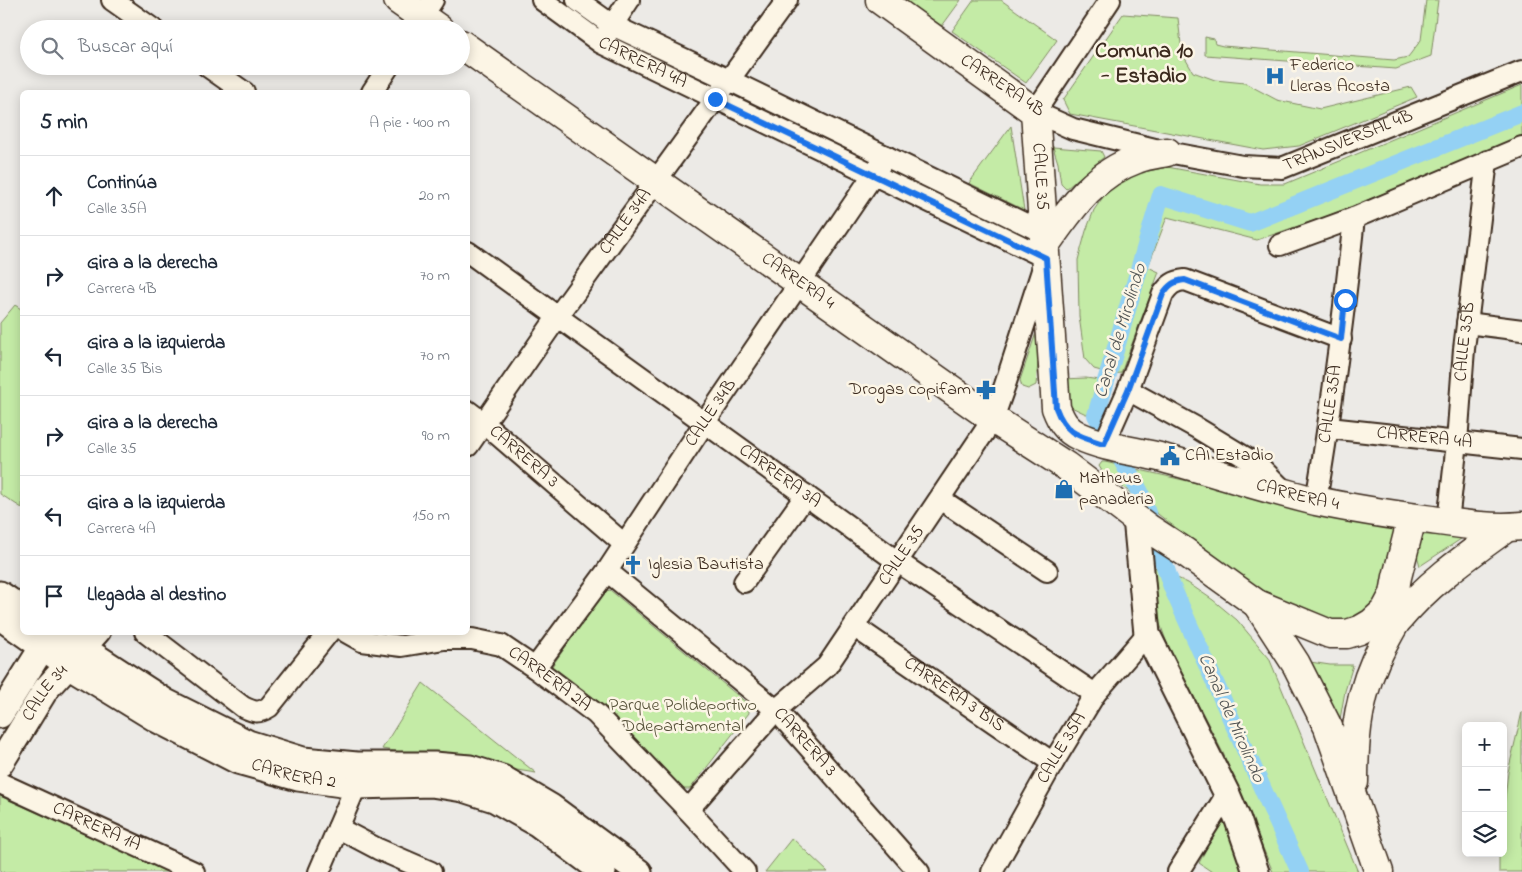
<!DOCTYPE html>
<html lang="es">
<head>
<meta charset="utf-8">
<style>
  body { margin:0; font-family:"Indie Flower",sans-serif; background:#f6f6f7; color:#1f2937 }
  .controls { position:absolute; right:15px; bottom:15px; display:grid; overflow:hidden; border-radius:8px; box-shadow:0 2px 12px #0003 }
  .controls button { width:45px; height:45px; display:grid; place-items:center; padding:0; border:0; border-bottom:1px solid #e0e1e3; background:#fff; color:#1f2937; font:25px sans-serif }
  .stop { position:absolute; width:15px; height:15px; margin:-11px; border:4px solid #1a73e8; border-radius:50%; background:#fff }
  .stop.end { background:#1a73e8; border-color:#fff; box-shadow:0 1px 5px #0008 }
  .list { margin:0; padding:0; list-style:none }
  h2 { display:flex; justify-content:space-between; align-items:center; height:65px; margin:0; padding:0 20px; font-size:21px }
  h2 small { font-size:16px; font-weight:400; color:#747a83 }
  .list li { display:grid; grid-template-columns:32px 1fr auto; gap:15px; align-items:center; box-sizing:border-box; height:80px; padding:0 20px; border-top:1px solid #e0e1e3 }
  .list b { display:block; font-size:19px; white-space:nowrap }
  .list p { margin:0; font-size:16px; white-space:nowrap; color:#747a83 }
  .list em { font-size:16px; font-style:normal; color:#747a83 }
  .icon { flex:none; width:28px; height:28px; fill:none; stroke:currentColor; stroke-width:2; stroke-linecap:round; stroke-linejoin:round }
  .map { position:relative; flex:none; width:1522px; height:872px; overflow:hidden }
  .search { position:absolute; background:#fff; box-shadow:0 2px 12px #0003; left:20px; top:20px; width:450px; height:55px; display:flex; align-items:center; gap:12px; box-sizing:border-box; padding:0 18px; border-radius:28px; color:#747a83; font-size:19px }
  .panel { position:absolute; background:#fff; box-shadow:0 2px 12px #0003; left:20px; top:90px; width:450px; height:545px; border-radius:8px }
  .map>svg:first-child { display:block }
  .green { fill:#c4eba6; stroke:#808a62 }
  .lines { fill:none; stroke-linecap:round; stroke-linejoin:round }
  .canal { stroke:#94d1f4; stroke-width:18 }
  .minor-casing { stroke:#3b2a1e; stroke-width:24 }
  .tertiary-casing { stroke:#3b2a1e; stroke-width:29 }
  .secondary-casing { stroke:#3b2a1e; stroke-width:31 }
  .minor { stroke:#fcf5e5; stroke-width:20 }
  .tertiary { stroke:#fcf5e5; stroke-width:25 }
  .secondary { stroke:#fcf5e5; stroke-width:28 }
  .route { stroke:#1a73e8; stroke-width:6 }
  .labels { text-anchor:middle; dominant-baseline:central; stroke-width:5; stroke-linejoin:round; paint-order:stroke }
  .street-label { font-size:18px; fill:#3b2a1e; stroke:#fcf5e5 }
  .poi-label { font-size:18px; fill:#3b2a1e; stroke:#fcf5e5; text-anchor:start }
  .park-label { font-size:18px; fill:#565139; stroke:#fcf5e5 }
  .water-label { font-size:19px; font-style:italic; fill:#515454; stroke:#fcf5e5 }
  .district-label { font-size:22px; font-weight:bold; fill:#3b2a1e; stroke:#fcf5e5 }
</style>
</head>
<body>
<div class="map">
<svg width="1522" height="872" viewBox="0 0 1522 872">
  <rect width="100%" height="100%" fill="#eceae6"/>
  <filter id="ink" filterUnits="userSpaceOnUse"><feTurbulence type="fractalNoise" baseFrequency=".02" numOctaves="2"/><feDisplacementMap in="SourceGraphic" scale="10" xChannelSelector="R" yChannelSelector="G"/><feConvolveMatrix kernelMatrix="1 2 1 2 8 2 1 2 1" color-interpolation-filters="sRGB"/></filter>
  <g filter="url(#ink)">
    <g class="green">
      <polygon points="902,0 961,0 942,26 916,8 915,10"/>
      <polygon points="974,0 1001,0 1057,40 1026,83 952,31"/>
      <polygon points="1426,0 1438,0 1431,56 1396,69 1205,55 1205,37 1214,39 1215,44 1223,46 1394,60 1408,57 1421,40"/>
      <polygon points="1123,14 1178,18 1182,53 1193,72 1215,80 1245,83 1277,100 1320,109 1411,87 1417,97 1299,146 1263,150 1070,114 1063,100"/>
      <polygon points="1522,85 1522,138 1325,217 1257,240 1167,217 1148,267 1159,272 1121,373 1112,374 1094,369 1085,359 1079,316 1078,260 1086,231 1094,210 1108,190 1126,176 1167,167 1260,184 1285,184"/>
      <polygon points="1011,126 1024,210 969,183"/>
      <polygon points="1053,147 1101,151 1104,157 1066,189 1061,184 1058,163"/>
      <polygon points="15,305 21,309 22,307 22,508 0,494 0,323"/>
      <polygon points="1038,327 1041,327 1036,385 1028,389 1022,387 1020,380"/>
      <polygon points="1086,378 1113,382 1102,396 1100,413 1086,414 1063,403 1063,379"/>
      <polygon points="1102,462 1105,462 1396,529 1383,592 1366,616 1331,623 1263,595 1102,471 1099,466"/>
      <polygon points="1411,534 1464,537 1420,566"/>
      <polygon points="1150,565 1188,583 1213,600 1237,620 1269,658 1358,872 1273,872 1223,753 1168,646 1155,610"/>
      <polygon points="610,590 748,704 749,713 690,789 683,789 606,707 552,666 604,592"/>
      <polygon points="1310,662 1330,665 1353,665 1345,691 1339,725"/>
      <polygon points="423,683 536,773 382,749"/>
      <polygon points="1522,712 1522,872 1499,872 1499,853 1503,853 1503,816 1508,772"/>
      <polygon points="0,796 170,872 0,872"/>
      <polygon points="1224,813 1248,872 1212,872 1199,863"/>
      <polygon points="792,838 828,872 765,872"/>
    </g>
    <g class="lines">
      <polyline class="canal" points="1300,872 1172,587 1140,492 1096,415 1161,195 1250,223 1522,113"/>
      <defs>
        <g id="minor">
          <polyline points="112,0 153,29"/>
          <path id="s1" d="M542,0L601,43L1046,258L1005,385L993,419L827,666L776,710L688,810"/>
          <polyline points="577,0 612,25 729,80 1044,233"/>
          <path id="s2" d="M1110,0L1035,112L1073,129L1167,152L1243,166L1282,168L1522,71"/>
          <polyline points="414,29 433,0"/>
          <polyline points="606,35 629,0"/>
          <polyline points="207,66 244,92"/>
          <polyline points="372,92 389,66"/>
          <polyline points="1280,245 1354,218 1522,147"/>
          <path id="s3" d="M468,252L898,562L1095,694"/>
          <polyline points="1467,323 1522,330"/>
          <polyline points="1128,390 1197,428 1258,465 1285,492"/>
          <path id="s4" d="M468,411L484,423L624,544"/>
          <path id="s5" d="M1329,428L1522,449"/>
          <path d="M1104,444L1128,390L1163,294C1169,285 1174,281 1185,280L1341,339"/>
          <path id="s6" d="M468,446L558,316L787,0"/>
          <polyline points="940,499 1047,571"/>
          <path id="s7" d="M1316,501C1332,407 1344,313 1354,218"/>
          <path id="s8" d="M1448,522L1457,442L1464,349L1487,161"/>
          <path id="s9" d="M607,571L776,710L919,872"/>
          <polyline points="744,582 806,495"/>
          <path id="s10" d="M855,627L1053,763"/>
          <path d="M145,632L243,707C254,712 258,714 269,707L329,632"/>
          <path id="s11" d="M346,632L362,641L402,646L444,639H472L501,645L535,668L596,714L688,810L745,872"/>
          <polyline points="85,649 100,632"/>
          <path id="s12" d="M535,668L607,571L705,422L886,156"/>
          <path id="s13" d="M0,783L194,872"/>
          <polyline points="338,828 378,849 431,872"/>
          <polyline points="319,872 356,786"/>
          <path id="s14" d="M992,872L1053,763L1095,694L1147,634"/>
          <polyline points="1178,872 1227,794"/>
        </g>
        <g id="tertiary">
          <polyline points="1136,518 1147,634 1227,794 1238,820 1256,872"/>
          <polyline points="0,594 22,609"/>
          <path id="s15" d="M0,617L68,665L156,719L238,761L298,778L356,786L431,784L463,789L494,799L538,824L603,872"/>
          <polyline points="58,632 166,702 248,743 303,760 357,765 434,765 470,768 502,778 551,807 639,872"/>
          <polyline points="0,715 52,632"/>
          <path id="s16" d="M0,764L46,689L68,665L80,653"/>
        </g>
        <g id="secondary">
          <polyline points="398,0 439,29"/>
          <path id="s17" d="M880,0L1035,112L1056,408C1061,421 1066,430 1079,436C1104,448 1137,451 1163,458C1214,472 1265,489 1316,501C1354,509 1393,515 1432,520C1461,524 1492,529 1522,526"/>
          <path id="s18" d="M461,44L993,419L1066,466L1148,528L1185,552L1257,604L1296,664L1328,727L1379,872"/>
          <path d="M1045,245C1071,209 1092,175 1137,159C1146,155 1157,154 1167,152"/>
          <polyline points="1257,604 1330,634 1347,634 1360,630 1372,623 1385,611 1394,594 1397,577 1412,518"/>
          <path d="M1354,782C1354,732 1359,690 1383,645C1387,638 1391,629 1396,622C1427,584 1467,556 1506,528"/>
        </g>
      </defs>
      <use href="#minor" class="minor-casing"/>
      <use href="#tertiary" class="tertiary-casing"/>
      <use href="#secondary" class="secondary-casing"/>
      <use href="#minor" class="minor"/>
      <use href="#tertiary" class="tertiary"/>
      <use href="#secondary" class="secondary"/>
    </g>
  </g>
  <g class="lines" filter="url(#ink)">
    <path class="route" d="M715,99L1046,258L1056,408C1066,435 1079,436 1104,444L1128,390L1163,294C1169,285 1174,281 1185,280L1341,339L1345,300"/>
  </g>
  <defs>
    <symbol id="hospital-bare" viewBox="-9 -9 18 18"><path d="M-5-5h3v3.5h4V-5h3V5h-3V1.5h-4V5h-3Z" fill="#1f6fb2" stroke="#fcf5e5" stroke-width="2.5" paint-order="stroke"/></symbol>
    <symbol id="pharmacy-bare" viewBox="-9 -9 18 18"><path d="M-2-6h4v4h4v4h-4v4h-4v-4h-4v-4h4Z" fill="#1f6fb2" stroke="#fcf5e5" stroke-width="2.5" paint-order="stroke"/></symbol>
    <symbol id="civic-bare" viewBox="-9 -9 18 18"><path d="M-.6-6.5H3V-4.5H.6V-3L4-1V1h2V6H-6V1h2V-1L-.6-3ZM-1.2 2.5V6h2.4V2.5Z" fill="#1f6fb2" stroke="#fcf5e5" stroke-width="2.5" paint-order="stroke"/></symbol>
    <symbol id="shop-bare" viewBox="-9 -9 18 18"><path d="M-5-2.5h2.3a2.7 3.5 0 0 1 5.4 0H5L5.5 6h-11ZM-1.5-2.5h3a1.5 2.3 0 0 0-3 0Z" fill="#1f6fb2" stroke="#fcf5e5" stroke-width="2.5" paint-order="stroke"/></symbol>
    <symbol id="church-bare" viewBox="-9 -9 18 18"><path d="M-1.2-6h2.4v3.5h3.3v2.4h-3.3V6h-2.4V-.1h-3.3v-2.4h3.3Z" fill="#1f6fb2" stroke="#fcf5e5" stroke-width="2.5" paint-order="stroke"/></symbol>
  </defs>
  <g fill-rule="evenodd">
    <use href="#hospital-bare" x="1261" y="62" width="28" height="28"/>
    <use href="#pharmacy-bare" x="972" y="376" width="28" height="28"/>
    <use href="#civic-bare" x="1156" y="442" width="28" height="28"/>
    <use href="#shop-bare" x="1050" y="475" width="28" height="28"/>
    <use href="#church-bare" x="619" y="551" width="28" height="28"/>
  </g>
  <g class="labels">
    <g class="street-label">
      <text stroke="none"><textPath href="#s1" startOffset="119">CARRERA 4A</textPath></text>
      <text transform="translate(1002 86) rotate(34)">CARRERA 4B</text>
      <text stroke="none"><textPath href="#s2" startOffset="461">TRANSVERSAL 4B</textPath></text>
      <text stroke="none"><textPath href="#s17" startOffset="256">CALLE 35</textPath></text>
      <text stroke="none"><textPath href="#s6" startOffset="274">CALLE 34A</textPath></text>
      <text stroke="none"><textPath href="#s18" startOffset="412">CARRERA 4</textPath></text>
      <text stroke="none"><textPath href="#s8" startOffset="181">CALLE 35B</textPath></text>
      <text stroke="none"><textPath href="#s7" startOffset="98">CALLE 35A</textPath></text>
      <text stroke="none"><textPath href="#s12" startOffset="310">CALLE 34B</textPath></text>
      <text stroke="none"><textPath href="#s5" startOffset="96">CARRERA 4A</textPath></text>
      <text stroke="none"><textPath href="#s4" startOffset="72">CARRERA 3</textPath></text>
      <text stroke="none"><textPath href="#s3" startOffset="384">CARRERA 3A</textPath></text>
      <text stroke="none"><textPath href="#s17" startOffset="752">CARRERA 4</textPath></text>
      <text transform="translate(902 556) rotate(-56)">CALLE 35</text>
      <text stroke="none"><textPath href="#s11" startOffset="218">CARRERA 2A</textPath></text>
      <text stroke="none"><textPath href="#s16" startOffset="84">CALLE 34</textPath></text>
      <text stroke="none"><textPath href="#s10" startOffset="120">CARRERA 3 BIS</textPath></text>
      <text stroke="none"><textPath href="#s9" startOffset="262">CARRERA 3</textPath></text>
      <text stroke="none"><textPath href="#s14" startOffset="142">CALLE 35A</textPath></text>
      <text stroke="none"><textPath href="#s15" startOffset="336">CARRERA 2</textPath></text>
      <text stroke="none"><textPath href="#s13" startOffset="106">CARRERA 1A</textPath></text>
    </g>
    <g class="poi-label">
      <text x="1290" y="66">Federico<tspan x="1290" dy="21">Lleras Acosta</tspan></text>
      <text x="971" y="390" text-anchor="end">Drogas copifam</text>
      <text x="1185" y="456">CAI Estadio</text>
      <text x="1079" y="479">Matheus<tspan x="1079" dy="21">panaderia</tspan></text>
      <text x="648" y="565">Iglesia Bautista</text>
    </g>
    <g class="park-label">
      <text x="683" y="706">Parque Polideportivo<tspan x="683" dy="21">Ddepartamental</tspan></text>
    </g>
    <g class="water-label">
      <text transform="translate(1121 331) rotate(-73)">Canal de Mirolindo</text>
      <text transform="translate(1231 718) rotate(66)">Canal de Mirolindo</text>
    </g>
    <g class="district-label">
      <text x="1144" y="52">Comuna 10<tspan x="1144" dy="25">- Estadio</tspan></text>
    </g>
  </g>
</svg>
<div class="controls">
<button>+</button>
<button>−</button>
<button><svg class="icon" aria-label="layers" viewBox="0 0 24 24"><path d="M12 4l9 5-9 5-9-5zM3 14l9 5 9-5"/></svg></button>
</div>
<div class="stop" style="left:1345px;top:300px"></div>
<div class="stop end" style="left:715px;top:99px"></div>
<div class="search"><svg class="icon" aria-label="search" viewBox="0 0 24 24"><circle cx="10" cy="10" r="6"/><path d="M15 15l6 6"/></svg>Buscar aquí</div>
<section class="panel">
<h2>5 min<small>A pie · 400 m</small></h2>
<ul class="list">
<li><svg class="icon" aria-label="ahead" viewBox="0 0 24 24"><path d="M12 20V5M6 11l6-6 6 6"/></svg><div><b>Continúa</b><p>Calle 35A</p></div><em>20 m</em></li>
<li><svg class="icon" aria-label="right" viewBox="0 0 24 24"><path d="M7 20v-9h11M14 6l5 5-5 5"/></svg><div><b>Gira a la derecha</b><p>Carrera 4B</p></div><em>70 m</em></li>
<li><svg class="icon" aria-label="left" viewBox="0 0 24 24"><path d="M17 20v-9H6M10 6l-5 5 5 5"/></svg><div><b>Gira a la izquierda</b><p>Calle 35 Bis</p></div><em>70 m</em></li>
<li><svg class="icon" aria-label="right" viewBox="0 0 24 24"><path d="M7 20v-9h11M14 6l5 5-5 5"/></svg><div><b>Gira a la derecha</b><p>Calle 35</p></div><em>90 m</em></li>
<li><svg class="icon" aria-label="left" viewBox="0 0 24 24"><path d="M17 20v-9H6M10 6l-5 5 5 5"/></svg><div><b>Gira a la izquierda</b><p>Carrera 4A</p></div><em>150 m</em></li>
<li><svg class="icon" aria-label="arrive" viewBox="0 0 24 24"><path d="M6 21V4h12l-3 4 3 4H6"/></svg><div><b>Llegada al destino</b></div></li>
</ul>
</section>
</div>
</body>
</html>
